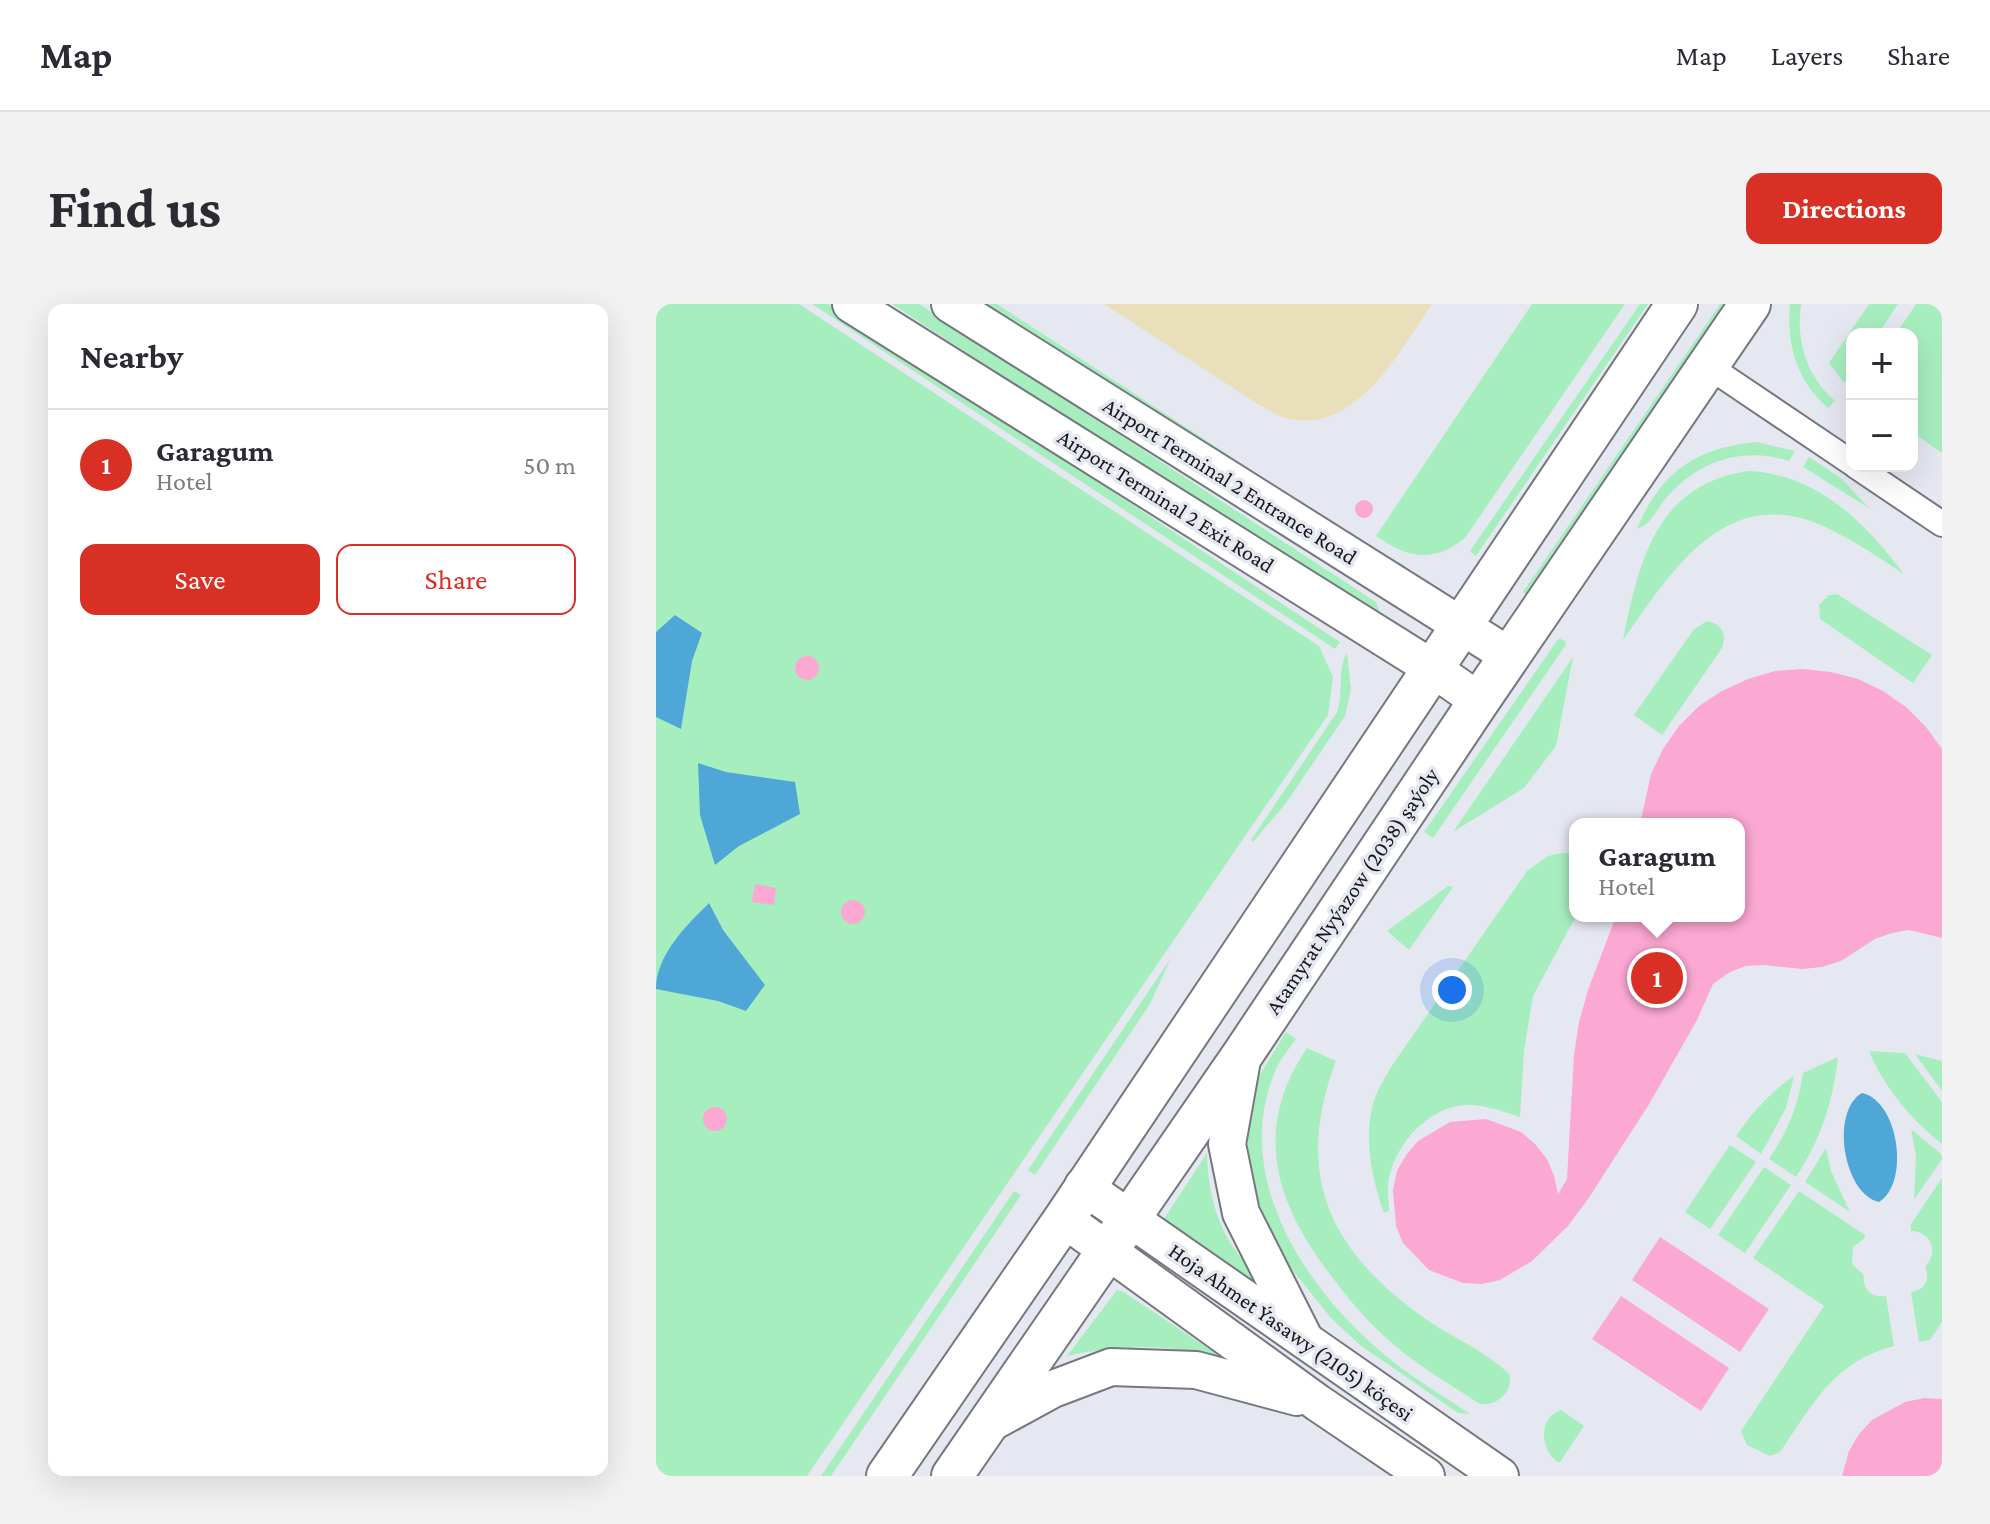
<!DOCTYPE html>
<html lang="en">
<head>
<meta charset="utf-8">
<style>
  body { margin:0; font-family:"Crimson Pro",serif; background:#f2f2f3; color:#2b2b33 }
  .controls { position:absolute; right:24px; top:24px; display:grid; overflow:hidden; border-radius:16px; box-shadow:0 8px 32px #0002 }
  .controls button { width:72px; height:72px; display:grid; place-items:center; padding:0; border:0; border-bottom:2px solid #e1e1e2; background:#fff; color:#2b2b33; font:40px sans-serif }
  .you { position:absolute; left:796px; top:686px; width:28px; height:28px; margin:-20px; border:6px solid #fff; border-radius:50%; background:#1a73e8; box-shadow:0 0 0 12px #1a73e833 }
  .badge { display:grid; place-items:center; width:52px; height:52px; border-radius:50%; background:#d93025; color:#fff; font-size:26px; font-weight:700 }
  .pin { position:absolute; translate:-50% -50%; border:4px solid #fff; box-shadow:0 2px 8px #0006 }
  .popup { position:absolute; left:913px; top:514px; width:176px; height:104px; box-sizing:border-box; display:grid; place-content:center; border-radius:16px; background:#fff; filter:drop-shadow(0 2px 6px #0005); font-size:26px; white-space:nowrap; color:#7c7c81 }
  .popup b { font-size:30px; color:#2b2b33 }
  .popup::after { content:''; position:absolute; left:50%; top:100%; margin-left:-16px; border:16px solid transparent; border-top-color:#fff }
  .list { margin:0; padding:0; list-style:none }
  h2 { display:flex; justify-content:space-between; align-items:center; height:104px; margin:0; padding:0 32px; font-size:34px }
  h2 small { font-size:26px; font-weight:400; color:#7c7c81 }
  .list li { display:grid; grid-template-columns:52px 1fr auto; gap:24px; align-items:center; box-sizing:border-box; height:112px; padding:0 32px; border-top:2px solid #e1e1e2 }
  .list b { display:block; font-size:30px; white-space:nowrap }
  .list p { margin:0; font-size:26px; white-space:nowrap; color:#7c7c81 }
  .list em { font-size:26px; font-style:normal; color:#7c7c81 }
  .actions { display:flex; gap:16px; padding:24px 32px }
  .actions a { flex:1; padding:18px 0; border:2px solid #d93025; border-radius:16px; text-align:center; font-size:28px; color:#d93025 }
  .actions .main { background:#d93025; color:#fff }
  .map { position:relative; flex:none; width:1286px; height:1172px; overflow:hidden; border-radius:16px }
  header { display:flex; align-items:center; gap:48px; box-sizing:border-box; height:112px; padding:0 40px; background:#fff; border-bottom:2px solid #e1e1e2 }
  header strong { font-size:38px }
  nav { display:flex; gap:44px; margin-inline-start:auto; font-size:28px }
  .intro { display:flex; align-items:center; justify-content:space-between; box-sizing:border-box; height:192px; padding:0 48px }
  h1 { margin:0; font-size:56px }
  .button { padding:20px 36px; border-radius:16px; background:#d93025; color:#fff; font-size:28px; font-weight:700 }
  main { display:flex; gap:48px; padding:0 48px }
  aside { flex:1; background:#fff; border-radius:16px; box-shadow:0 8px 32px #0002 }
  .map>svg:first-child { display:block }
  .green { fill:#a7eebf }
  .sand { fill:#e9dfba }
  .water { fill:#4fa7d7 }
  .building { fill:#fba8d2 }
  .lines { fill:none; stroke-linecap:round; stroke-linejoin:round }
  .street-casing { stroke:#767880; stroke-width:28 }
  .secondary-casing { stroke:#767880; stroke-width:40 }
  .primary-casing { stroke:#767880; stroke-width:44 }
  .street { stroke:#fff; stroke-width:24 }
  .secondary { stroke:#fff; stroke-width:36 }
  .primary { stroke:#fff; stroke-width:40 }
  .labels { text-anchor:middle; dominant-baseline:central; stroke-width:7; stroke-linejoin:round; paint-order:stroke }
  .street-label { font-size:22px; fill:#18181b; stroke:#e6e8f1 }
</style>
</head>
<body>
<header>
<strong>Map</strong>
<nav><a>Map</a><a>Layers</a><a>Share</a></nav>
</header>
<div class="intro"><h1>Find us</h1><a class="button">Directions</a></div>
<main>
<aside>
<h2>Nearby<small></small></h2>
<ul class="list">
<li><span class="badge">1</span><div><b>Garagum</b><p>Hotel</p></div><em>50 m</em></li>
</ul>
<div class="actions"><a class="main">Save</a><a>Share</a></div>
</aside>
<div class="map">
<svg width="1286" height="1172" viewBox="0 0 1286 1172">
  <rect width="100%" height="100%" fill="#e6e8f1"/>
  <g class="green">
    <polygon points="0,0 143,0 663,342 677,373 672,411 151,1172 0,1172"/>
    <polygon points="156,0 173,0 684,338 679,345"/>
    <polygon points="236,0 263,0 720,298 723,306 721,310 712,310"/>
    <polygon points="327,0 341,0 726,251 748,261 746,269"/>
    <path d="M876,0H969L809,234C776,260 752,254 720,232Z"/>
    <polygon points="984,0 992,0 820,252 814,247"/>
    <polygon points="1064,0 1069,0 871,291 867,288"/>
    <path d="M1134,0H1145C1140,38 1150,71 1179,97L1172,104C1141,77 1130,41 1134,0Z"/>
    <polygon points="1213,0 1242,0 1222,30 1196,30 1196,68 1188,79 1173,59"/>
    <polygon points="1260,0 1286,0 1286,149 1256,128 1256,30 1240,30"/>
    <path d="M1101,138L1139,147L1133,157C1087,142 1042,157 1010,194C1001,205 994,222 981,225C1004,168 1041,143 1101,138Z"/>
    <polygon points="1153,153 1186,175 1213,204 1147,163"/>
    <path d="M1093,167C1161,170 1209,218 1248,270C1222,253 1197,236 1169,223C1070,177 1016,267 967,336C983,257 1000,180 1093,167Z"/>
    <polygon points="1181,290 1276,351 1257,379 1164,315 1163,301 1173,291"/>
    <path d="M1051,317C1066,320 1071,330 1066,344L1006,431L978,411L1038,325Z"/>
    <polygon points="903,334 910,338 909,342 777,534 768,528"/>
    <path d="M691,349L695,385L689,412L630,499L597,538L595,536L681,408C688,388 681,364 691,349Z"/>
    <polygon points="917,353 900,442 868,484 797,528"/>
    <path d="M906,549L919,550L920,612L877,692L868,747L864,813C849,808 832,802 815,801C773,800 736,842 732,882C731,890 733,899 733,907L728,909C715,873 706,828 720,791C724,781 730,772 735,763L871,567L892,552Z"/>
    <polygon points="792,582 797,583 753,646 731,627"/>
    <polygon points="515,654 494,700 379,871 372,866"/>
    <path d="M630,728L640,735C633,745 625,754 620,765C575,870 646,980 724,1047C752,1071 784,1090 814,1110L802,1109L704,1041L675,1014L634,963L608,916L595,870L591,828L600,777Z"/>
    <path d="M651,744L680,757C637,872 673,947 771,1016C797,1034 830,1047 853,1070C859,1087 840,1103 824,1100C792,1079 757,1059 729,1033C709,1015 692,994 676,973C620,900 595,827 651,744Z"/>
    <path d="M1213,747L1249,749L1286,798V840C1255,816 1228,783 1213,747Z"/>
    <polygon points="1259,750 1286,757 1286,787"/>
    <path d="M1182,753C1177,798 1165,835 1140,873L1113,855C1132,827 1142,802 1147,769Z"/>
    <path d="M1138,772L1130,804L1105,850L1080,832C1096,809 1114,788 1138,772Z"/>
    <polygon points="1255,825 1286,851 1286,855 1258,896 1260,852"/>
    <polygon points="1074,841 1100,858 1054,925 1029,908"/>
    <polygon points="1170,844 1175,867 1194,908 1149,878"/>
    <path d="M551,849C552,881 557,907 572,935C581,951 599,967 600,986L506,918Z"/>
    <polygon points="1108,863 1135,881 1089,949 1062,931"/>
    <path d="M1286,874V1018L1274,1036L1263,1038L1255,988C1269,986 1275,975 1269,963C1283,948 1276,928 1255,927V920Z"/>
    <polygon points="358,887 365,891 175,1172 165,1172"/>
    <path d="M1143,887L1209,931V934L1197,943L1196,960L1208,971C1206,986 1216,994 1230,992L1238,1042C1177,1058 1158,1099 1124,1148L1114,1152L1091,1141L1085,1127L1168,1002L1097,954Z"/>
    <path d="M461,986L466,987L564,1052C503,1041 472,1039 411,1052Z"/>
    <path d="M905,1106L928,1122L904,1158H901C884,1144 882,1114 905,1106Z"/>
  </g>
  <path class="sand" d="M448,0H776C746,44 704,124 640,116C626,115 612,106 600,99Z"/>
  <g class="water">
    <polygon points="19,311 46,329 36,357 25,425 0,413 0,328"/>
    <polygon points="42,459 70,468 139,478 144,510 83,542 59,561 44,511"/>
    <path d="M53,599L67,626L109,681L90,707L62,697L0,685C0,651 30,622 53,599Z"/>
    <path d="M1206,789C1243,797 1254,879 1223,898C1187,890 1174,807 1206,789Z"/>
  </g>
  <g class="building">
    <circle cx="708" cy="205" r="9"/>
    <circle cx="151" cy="364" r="12"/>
    <polygon points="1147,365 1175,368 1202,375 1227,387 1250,403 1270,423 1286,445 1286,634 1253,626 1236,629 1219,635 1185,657 1166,663 1146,665 1108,661 1090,662 1074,668 1057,680 1041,716 992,802 932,895 912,922 876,957 844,976 826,980 807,979 773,966 747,939 740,922 737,886 741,867 750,851 762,837 794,818 830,815 865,828 879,840 891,855 898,872 902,890 911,875 918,751 923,718 932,686 960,612 1083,612 1083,520 984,520 995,470 1007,445 1023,422 1043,402 1066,387 1092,375 1119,367"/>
    <polygon points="99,580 120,584 118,601 96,598"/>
    <circle cx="197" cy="608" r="12"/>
    <circle cx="59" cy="815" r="12"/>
    <polygon points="1004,933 1113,1005 1084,1048 976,976"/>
    <polygon points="965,992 1073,1064 1045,1107 936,1035"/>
    <polygon points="1268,1094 1286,1095 1286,1172 1186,1172 1193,1147 1203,1130 1216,1116 1249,1098"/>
  </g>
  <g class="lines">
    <defs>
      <g id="street">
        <polyline points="1052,62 1196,159"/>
        <polyline points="1200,162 1286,220"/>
      </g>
      <g id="secondary">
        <polyline points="195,0 776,364 823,397"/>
        <polyline points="294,0 855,353"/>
        <polyline points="587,750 571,840 585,909 647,1032"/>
        <polyline points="427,882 844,1172"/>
        <polyline points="408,915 662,1099 770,1172"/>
        <polyline points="329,1122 397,1085 455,1063 540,1066 641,1093"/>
      </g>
      <g id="primary">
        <polyline points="231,1172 408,915 1021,0"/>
        <polyline points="296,1172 587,750 823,397 1094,0"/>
      </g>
    </defs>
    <use href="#street" class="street-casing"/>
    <use href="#secondary" class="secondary-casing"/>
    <use href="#primary" class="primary-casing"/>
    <use href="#street" class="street"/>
    <use href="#secondary" class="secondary"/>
    <use href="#primary" class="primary"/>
  </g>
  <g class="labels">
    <g class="street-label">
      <text transform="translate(574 177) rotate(32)">Airport Terminal 2 Entrance Road</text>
      <text transform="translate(510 197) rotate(32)">Airport Terminal 2 Exit Road</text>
      <text transform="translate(696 587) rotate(-56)">Atamyrat Nyýazow (2038) şaýoly</text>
      <text transform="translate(635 1028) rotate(35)">Hoja Ahmet Ýasawy (2105) köçesi</text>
    </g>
  </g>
</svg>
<div class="controls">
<button>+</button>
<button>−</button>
</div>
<div class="you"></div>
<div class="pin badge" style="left:1001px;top:674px">1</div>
<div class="popup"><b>Garagum</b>Hotel</div>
</div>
</main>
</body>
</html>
